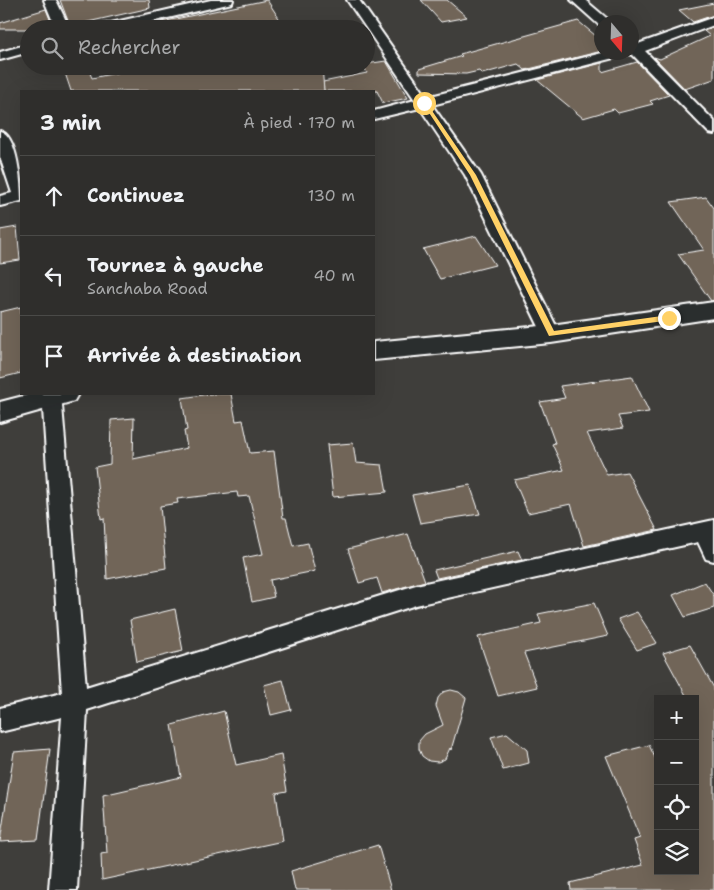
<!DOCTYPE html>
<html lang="fr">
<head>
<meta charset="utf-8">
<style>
  body { margin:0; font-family:"Shantell Sans",sans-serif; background:#3b3a38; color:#f1f3f6 }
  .controls { position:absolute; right:15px; bottom:15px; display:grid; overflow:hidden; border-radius:0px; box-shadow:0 5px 20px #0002 }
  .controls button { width:45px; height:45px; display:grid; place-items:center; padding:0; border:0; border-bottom:1px solid #4a4a48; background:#2f2e2c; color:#f1f3f6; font:25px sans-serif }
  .compass { position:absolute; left:594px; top:15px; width:45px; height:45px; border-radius:50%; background:#2f2e2c; box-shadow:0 5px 20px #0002; rotate:161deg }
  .stop { position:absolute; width:15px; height:15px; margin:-11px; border:4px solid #ffd166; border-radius:50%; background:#fff }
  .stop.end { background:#ffd166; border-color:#fff; box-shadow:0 1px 5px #0008 }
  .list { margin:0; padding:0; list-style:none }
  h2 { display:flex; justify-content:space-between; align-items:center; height:65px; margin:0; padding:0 20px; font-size:21px }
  h2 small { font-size:16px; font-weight:400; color:#a7a8a9 }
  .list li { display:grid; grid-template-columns:32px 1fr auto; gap:15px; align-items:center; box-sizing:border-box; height:80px; padding:0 20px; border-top:1px solid #4a4a48 }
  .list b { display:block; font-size:19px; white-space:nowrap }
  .list p { margin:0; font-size:16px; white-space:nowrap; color:#a7a8a9 }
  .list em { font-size:16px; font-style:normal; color:#a7a8a9 }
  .icon { flex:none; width:28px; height:28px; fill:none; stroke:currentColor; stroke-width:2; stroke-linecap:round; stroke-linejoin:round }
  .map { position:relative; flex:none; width:714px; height:890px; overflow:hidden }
  .search { position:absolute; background:#2f2e2c; box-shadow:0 5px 20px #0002; left:20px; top:20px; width:355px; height:55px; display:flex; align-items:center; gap:12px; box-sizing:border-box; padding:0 18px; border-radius:28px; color:#a7a8a9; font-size:19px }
  .panel { position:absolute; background:#2f2e2c; box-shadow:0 5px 20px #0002; left:20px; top:90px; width:355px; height:305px; border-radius:0px }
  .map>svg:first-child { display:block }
  .building { fill:#716558; stroke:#fff }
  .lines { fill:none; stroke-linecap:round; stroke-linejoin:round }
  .minor-casing { stroke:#fff; stroke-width:4 }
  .tertiary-casing { stroke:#fff; stroke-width:4 }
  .minor { fill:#2a2d2e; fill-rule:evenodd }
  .tertiary { fill:#2a2d2e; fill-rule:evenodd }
  .route { fill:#ffd166 }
</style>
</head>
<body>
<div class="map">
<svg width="714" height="890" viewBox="0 0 714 890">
  <rect width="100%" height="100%" fill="#3f3e3b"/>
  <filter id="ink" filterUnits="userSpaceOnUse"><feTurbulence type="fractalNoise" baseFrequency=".02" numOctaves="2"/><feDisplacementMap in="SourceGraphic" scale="10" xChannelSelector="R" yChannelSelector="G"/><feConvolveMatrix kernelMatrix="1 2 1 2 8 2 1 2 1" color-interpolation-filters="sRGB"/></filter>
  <g filter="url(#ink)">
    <g class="building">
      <polygon points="60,0 149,0 150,8 70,26"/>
      <polygon points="267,0 286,29 162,29 161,22"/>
      <polygon points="421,0 447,0 467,17 441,22"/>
      <polygon points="714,3 714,15 693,22 679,10"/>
      <polygon points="46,9 54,29 0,29 0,23"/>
      <polygon points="578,21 602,41 602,51 525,70 518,64 482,74 479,71 466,74 419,73 419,69 462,56 460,54"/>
      <polygon points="714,27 714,79 685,89 654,57 660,59 710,36 704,31"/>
      <polygon points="386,61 408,98 383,103 377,91 324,91 323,82 367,73 364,66 366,66 366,64"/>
      <polygon points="637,62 669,95 650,101 653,104 618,113 614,109 583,118 537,80 602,63 602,72"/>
      <polygon points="80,66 87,66 92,78 150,66 322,66 324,91 71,91 64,70"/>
      <polygon points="706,197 714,208 714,300 711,301 678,254 704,250 671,202"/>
      <polygon points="17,227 20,260 0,263 0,230"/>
      <polygon points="476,236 495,265 440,279 423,249"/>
      <polygon points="21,307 21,373 0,378 0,312"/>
      <polygon points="632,376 649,412 618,416 623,428 587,433 607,475 627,472 657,530 584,546 571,504 528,513 514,480 564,470 552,444 555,443 540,402 565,398 560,386"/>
      <polygon points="210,394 231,394 236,421 243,420 250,453 274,451 283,518 286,518 293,546 308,543 315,571 270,580 274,597 252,602 243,558 263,554 249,496 238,497 237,492 177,499 178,503 160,506 166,568 107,579 104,518 101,519 95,467 110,464 111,420 134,418 133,459 187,448 184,431 187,430 182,398"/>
      <polygon points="353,443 356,463 382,465 387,492 333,497 327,445"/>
      <polygon points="470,485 480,514 420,523 412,495"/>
      <polygon points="408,534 425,581 382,593 377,578 359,583 348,549"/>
      <polygon points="518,551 522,560 437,578 434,570"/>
      <polygon points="705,582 714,596 714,608 685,617 673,595"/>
      <polygon points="594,603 608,636 524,653 537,687 498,696 478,637 541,623 538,614"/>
      <polygon points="175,609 183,651 137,662 130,620"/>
      <polygon points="637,612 657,643 637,650 618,619"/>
      <polygon points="690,645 714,688 714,890 571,890 570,883 643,865 634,840 640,838 606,756 649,745 658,764 658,871 695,871 695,699 688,699 663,653"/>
      <polygon points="283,680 291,710 271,715 264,685"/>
      <polygon points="451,690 459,692 466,698 451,750 450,748 445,759 438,762 429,761 422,756 419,749 419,741 425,734 443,725 436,706 438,698 443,692"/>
      <polygon points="224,711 236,765 281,755 287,791 276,793 283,841 102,880 101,854 107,853 103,795 181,777 172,725"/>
      <polygon points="507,733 527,750 529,763 503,770 491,737"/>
      <polygon points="50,749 38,840 0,842 14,752"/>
      <polygon points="378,845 391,890 295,890 291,871"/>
    </g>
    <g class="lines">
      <defs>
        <g id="minor">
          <polygon points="44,0 56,0 70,29 56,29"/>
          <polygon points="211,0 233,0 232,3 121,29 97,29 98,26"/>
          <polygon points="347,0 359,0 427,97 606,52 632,52 632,42 638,44 714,17 714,25 645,51 714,121 714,134 709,133 633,55 629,54 432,105 481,175 560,334 557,339 551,341 545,339 465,175 420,108 374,119 374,111 415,100"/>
          <polygon points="571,0 585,0 611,22 599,25"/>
          <polygon points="29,44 29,52 0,60 0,52"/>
          <path d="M0,131C18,135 21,185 21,201L0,206V196L12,193L0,157Z"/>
          <polygon points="42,394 61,394 86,687 416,585 714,520 714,561 706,559 698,542 416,605 87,710 77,890 49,890 62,717 0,732 0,708 62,693"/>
        </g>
        <g id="tertiary">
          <polygon points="714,302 714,318 551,343 374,360 374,342 551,325"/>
          <polygon points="31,394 78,394 74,401 0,422 0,402"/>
        </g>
      </defs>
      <use href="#minor" class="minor-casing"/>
      <use href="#tertiary" class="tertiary-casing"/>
      <use href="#minor" class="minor"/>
      <use href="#tertiary" class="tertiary"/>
    </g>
  </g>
  <polygon class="route" points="422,102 426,102 476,175 554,331 669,315 672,316 672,320 549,336 470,175"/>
</svg>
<div class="controls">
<button>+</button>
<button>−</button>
<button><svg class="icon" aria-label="locate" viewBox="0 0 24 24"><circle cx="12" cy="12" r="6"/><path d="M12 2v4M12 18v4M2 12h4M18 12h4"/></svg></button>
<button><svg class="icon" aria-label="layers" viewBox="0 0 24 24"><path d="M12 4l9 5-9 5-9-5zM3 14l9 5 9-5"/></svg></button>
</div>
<svg class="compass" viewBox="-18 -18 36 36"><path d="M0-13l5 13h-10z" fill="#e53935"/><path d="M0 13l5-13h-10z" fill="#a7a8a9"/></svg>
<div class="stop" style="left:424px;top:103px"></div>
<div class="stop end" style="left:669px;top:318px"></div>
<div class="search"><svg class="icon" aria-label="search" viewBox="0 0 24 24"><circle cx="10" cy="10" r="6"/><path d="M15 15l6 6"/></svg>Rechercher</div>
<section class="panel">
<h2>3 min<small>À pied · 170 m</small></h2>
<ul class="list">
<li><svg class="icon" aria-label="ahead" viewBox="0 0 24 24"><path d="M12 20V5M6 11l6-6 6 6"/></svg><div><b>Continuez</b></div><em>130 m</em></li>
<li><svg class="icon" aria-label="left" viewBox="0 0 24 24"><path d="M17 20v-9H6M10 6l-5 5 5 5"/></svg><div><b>Tournez à gauche</b><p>Sanchaba Road</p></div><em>40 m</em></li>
<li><svg class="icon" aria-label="arrive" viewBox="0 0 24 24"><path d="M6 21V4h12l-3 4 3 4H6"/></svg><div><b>Arrivée à destination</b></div></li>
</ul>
</section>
</div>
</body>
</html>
